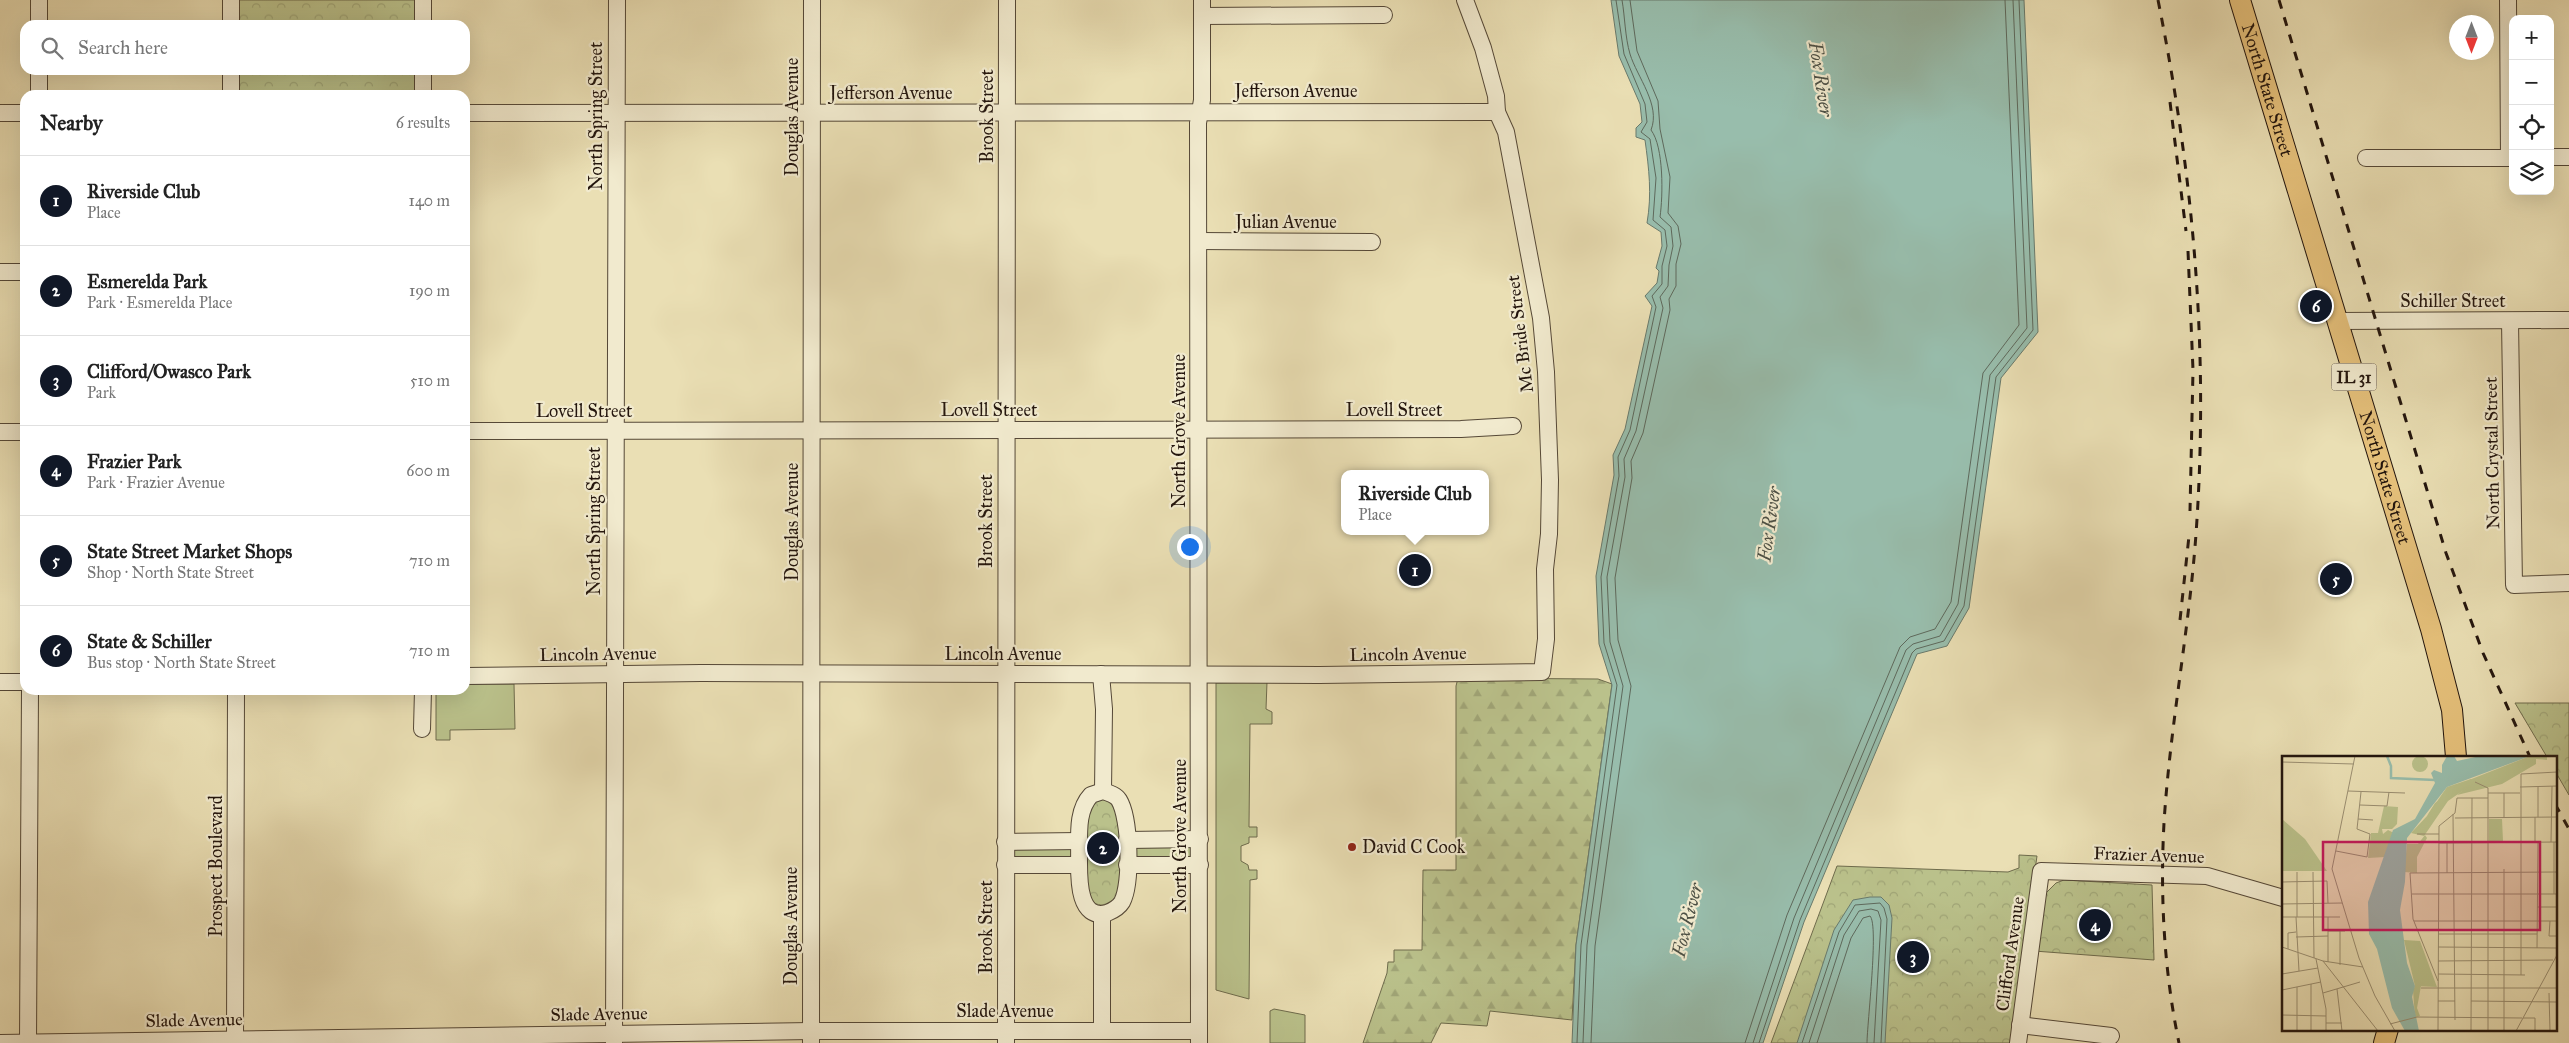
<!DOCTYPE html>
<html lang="en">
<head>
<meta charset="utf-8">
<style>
  body { margin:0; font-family:"IM FELL Great Primer",serif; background:#f2f2f2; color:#222 }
  .controls { position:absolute; right:15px; top:15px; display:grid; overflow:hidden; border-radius:10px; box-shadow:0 5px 20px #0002 }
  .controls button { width:45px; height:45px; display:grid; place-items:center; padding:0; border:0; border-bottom:1px solid #e0e0e0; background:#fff; color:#222; font:25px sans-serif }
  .compass { position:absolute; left:2449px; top:15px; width:45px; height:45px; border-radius:50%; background:#fff; box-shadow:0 5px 20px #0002; rotate:180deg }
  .you { position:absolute; left:1189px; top:546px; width:18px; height:18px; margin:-12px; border:4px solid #fff; border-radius:50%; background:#1a73e8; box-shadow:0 0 0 8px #1a73e833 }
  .badge { display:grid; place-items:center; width:32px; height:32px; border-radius:50%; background:#111827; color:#fff; font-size:16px; font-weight:700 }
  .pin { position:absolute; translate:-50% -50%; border:2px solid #fff; box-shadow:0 1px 5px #0006 }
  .popup { position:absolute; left:1341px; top:470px; width:148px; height:65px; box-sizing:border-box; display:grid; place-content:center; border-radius:10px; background:#fff; filter:drop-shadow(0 1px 4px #0005); font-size:16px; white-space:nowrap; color:#767676 }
  .popup b { font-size:19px; color:#222 }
  .popup::after { content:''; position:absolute; left:50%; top:100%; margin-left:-10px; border:10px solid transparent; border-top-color:#fff }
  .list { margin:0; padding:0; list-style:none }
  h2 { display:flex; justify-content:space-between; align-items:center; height:65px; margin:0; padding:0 20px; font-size:21px }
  h2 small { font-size:16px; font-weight:400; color:#767676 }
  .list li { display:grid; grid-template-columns:32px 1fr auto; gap:15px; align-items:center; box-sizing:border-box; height:90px; padding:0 20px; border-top:1px solid #e0e0e0 }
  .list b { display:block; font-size:19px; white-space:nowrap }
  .list p { margin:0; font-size:16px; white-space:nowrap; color:#767676 }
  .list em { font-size:16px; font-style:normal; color:#767676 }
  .icon { flex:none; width:28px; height:28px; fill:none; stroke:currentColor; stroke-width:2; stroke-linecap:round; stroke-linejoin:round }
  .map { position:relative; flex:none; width:2569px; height:1043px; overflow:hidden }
  .search { position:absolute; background:#fff; box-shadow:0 5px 20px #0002; left:20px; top:20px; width:450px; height:55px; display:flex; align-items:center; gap:12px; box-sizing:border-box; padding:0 18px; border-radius:15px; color:#767676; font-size:19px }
  .panel { position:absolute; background:#fff; box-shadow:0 5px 20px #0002; left:20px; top:90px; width:450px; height:605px; border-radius:15px }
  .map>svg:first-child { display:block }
  .grass { fill:#bac18b; stroke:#6e6b4c }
  .forest { fill:url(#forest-firs); stroke:#6e6b4c }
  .park { fill:url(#park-crowns); stroke:#6e6b4c }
  .water { fill:#98bdac; stroke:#697a6c }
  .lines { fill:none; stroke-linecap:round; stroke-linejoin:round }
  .shore { stroke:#5e695c; stroke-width:1 }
  .minor-casing { stroke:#554837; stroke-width:18 }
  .major-casing { stroke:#23150d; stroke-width:22 }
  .minor { stroke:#f1eace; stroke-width:16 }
  .major { stroke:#e5c07a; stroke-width:20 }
  .rail { stroke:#23150d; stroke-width:3; stroke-dasharray:9 9; stroke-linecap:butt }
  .poi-dot { fill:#8f2418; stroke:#f1eace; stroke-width:2 }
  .labels { text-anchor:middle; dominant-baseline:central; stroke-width:4.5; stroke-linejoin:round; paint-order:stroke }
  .shield { fill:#f1eace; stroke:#615547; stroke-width:1 }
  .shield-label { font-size:16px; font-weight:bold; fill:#23150d }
  .street-label { font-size:18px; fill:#23150d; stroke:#f1eace }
  .poi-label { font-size:18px; fill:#23150d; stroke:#f1eace; text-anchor:start }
  .water-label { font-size:19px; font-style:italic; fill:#4c5045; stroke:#f1eace }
  .inset-river { fill:none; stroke:#98bdac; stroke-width:2.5 }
  .inset-road { fill:none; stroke:#9a8e71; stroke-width:1 }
  .view { fill:#c2185b; fill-opacity:0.15; stroke:#c2185b; stroke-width:2.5 }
  .inset-edge { fill:none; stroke:#23150d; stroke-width:2.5 }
</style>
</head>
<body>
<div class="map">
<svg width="2569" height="1043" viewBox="0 0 2569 1043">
  <defs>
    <pattern id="forest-firs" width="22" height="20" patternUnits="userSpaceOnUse" patternTransform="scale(1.25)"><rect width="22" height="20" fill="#bac18b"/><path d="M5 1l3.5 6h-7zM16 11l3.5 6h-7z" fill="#a0a577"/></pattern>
    <pattern id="park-crowns" width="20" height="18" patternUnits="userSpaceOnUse" patternTransform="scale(1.25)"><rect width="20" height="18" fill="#bac18b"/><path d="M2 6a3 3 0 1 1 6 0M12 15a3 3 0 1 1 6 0" fill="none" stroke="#a0a577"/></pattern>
  </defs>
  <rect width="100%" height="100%" fill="#eadfb4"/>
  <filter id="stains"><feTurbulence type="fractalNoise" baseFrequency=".004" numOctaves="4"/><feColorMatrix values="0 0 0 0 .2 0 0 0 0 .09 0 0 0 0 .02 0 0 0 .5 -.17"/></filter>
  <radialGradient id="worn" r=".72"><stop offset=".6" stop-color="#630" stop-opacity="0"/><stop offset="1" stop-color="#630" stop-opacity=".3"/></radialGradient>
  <g class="grass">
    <polygon points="1267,682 1266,709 1272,712 1272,724 1250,724 1249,827 1257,827 1257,837 1249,837 1249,843 1241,846 1241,861 1248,865 1249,870 1257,870 1257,879 1250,880 1249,999 1216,990 1216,683"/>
    <polygon points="465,684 514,684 515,729 450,730 450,740 436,740 436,690 465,690"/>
    <polygon points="1136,845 1192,847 1192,857 1136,861"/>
    <polygon points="1071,846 1074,857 1014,860 1013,847"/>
    <polygon points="1274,1009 1305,1015 1305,1043 1270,1043 1270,1011"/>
  </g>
  <polygon class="forest" points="1458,678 1598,679 1612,684 1576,945 1572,1020 1490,1011 1487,1026 1441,1023 1431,1043 1363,1043 1387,973 1388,962 1394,962 1394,950 1422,950 1423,870 1456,870 1456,686"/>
  <g class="park">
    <rect x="239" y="0" width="177" height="25"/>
    <rect x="239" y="70" width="177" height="25"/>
    <polygon points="2515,703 2569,703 2569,795 2555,771 2555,757 2547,757"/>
    <path d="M1104,799L1111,801L1120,819L1121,891C1113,911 1088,910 1085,887C1083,876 1085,824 1087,813C1089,805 1097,800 1104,799Z"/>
    <polygon points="2019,855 2037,856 2011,1043 1771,1043 1837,866 2008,872 2019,868"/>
    <polygon points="2064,880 2152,885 2154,960 2034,951 2046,893 2056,883"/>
  </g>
  <g class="water">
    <path d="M1611,0H2024L2038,332L2001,378L1969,608L1947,646L1917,654L1804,922L1763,1043H1572L1576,945L1612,685L1599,644L1596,576L1614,475L1613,455L1625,429L1652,306L1645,296L1657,283L1659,271L1656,268L1662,246L1661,232L1647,223C1652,194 1649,169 1645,140L1636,137V128L1642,122L1640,104L1619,56Z"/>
    <polygon points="1870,897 1881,897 1889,905 1892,918 1885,1043 1797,1043 1834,930 1853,900"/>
  </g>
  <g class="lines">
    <g class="shore">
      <polyline points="1577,1043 1581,945 1617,685 1604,643 1601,577 1619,476 1618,457 1630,430 1656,307 1652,296 1662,284 1662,266 1667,246 1665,230 1653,220 1656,178 1650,139 1641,132 1647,122 1645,104 1624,54 1616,0"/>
      <path d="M1583,1043L1587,945L1623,686L1610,642L1607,577L1625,477L1624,459L1636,431L1663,308L1660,297L1668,286L1669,265L1673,246L1671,227L1660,217C1663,196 1664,147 1651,130C1661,105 1637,77 1630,54C1625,37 1625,17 1622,0"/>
      <polyline points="1591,1043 1595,946 1631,686 1618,640 1615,578 1632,478 1631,461 1643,433 1670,310 1669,299 1676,286 1676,264 1681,244 1678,226 1668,213 1670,177 1660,129 1658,101 1637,51 1630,0"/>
      <polyline points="1745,1043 1787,915 1900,647 1910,637 1935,629 1951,602 1983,373 2019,325 2005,0"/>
      <polyline points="1753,1043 1794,918 1906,650 1913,644 1940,636 1958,604 1990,375 2027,328 2013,0"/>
      <polyline points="1759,1043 1800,920 1912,653 1916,649 1944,641 1964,606 1996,377 2033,330 2019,0"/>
      <polyline points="1802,1043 1839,932 1855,905 1880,903 1884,908 1887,919 1881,1043"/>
      <polyline points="1809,1043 1844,935 1859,911 1871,909 1878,911 1881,920 1874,1043"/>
      <path d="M1817,1043L1851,938L1863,918L1870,916C1879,925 1867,1024 1867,1043"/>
    </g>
    <defs>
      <g id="minor">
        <polyline points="39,0 39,25"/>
        <polyline points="2508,0 2509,158"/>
        <polyline points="1202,16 1384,15"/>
        <polyline points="231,25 231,0"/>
        <polyline points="423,25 423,0"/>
        <polyline points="39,70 39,95"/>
        <polyline points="231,95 231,70"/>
        <polyline points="423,95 423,70"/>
        <polyline points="0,113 25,113"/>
        <polyline points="465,113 1497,112"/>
        <polyline points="2550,157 2569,157"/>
        <polyline points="2366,158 2513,158"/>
        <polyline points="1199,241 1372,242"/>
        <polyline points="0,272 25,272"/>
        <polyline points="2337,321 2569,320"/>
        <polyline points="2510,321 2514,585 2569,583"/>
        <polyline points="465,431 1461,429 1513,426"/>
        <polyline points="0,432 25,432"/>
        <polyline points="1101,674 1104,709 1103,791"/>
        <polyline points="465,676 701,673 1319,675 1542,672 1546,639 1545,569 1549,534 1550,480 1546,372 1541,318 1506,132 1497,112 1496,96 1483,48 1465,0"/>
        <polyline points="0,682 25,682"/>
        <polyline points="422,729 423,690"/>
        <path d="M1103,791C1109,793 1116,795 1119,800C1130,818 1132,883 1122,902C1119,907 1112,911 1107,913C1078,921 1079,878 1079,861C1080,840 1075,812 1091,795Z"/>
        <polyline points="1127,840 1200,839"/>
        <polyline points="1005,842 1080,841"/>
        <polyline points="1005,865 1079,865"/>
        <polyline points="1127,865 1200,865"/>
        <polyline points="2020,1025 2111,1036"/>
        <polyline points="1102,1031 1102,914"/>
        <polyline points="28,1042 30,690"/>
        <polyline points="0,1043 811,1031 1199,1031"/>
        <polyline points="235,1043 236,690"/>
        <polyline points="614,1043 617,0"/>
        <polyline points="811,1043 812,0"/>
        <polyline points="1006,1043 1007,0"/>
        <polyline points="1199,1043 1198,123 1202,100 1202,0"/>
        <polyline points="2018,1043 2041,871 2207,876 2283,898"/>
      </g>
      <g id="major">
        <path id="s1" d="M2240,0L2431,629L2452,710L2456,757"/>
        <polyline points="2384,1043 2388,1029"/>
      </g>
    </defs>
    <use href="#minor" class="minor-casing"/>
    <use href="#major" class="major-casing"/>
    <use href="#minor" class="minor"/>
    <use href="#major" class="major"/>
    <g class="rail">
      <path d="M2158,0C2194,179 2209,352 2196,534C2189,631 2170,726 2164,823C2160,896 2164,971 2179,1043"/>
      <polyline points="2279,0 2446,553 2483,653 2530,757"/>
      <polyline points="2170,102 2186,231"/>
      <polyline points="2188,251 2193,370 2190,511"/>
      <polyline points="2180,620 2189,536"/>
      <polyline points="2555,804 2569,829"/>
    </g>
  </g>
  <circle class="poi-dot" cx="1352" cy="847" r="5"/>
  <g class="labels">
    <rect class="shield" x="2331.5" y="363.5" width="45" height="27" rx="4"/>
    <g class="shield-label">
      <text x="2354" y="377">IL 31</text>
    </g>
    <g class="street-label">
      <text stroke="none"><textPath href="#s1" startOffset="94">North State Street</textPath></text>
      <text x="1296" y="91">Jefferson Avenue</text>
      <text x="891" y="93">Jefferson Avenue</text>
      <text transform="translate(596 116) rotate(-90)">North Spring Street</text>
      <text transform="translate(987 116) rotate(-90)">Brook Street</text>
      <text transform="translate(792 117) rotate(-90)">Douglas Avenue</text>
      <text x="1286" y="222">Julian Avenue</text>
      <text x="2453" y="301">Schiller Street</text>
      <text transform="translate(1520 334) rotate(-97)">Mc Bride Street</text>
      <text x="989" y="410">Lovell Street</text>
      <text x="1394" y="410">Lovell Street</text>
      <text x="584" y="411">Lovell Street</text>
      <text transform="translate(1179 431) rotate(-90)">North Grove Avenue</text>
      <text transform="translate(2492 453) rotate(-91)">North Crystal Street</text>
      <text stroke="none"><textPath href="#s1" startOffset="499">North State Street</textPath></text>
      <text transform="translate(594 521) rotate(-90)">North Spring Street</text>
      <text transform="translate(986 521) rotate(-90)">Brook Street</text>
      <text transform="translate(792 522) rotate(-90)">Douglas Avenue</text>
      <text transform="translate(598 654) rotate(-1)">Lincoln Avenue</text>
      <text x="1003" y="654">Lincoln Avenue</text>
      <text transform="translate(1408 654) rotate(-1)">Lincoln Avenue</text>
      <text transform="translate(1180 836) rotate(-90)">North Grove Avenue</text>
      <text transform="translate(2149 855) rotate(2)">Frazier Avenue</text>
      <text transform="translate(216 866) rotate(-90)">Prospect Boulevard</text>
      <text transform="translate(791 926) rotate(-90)">Douglas Avenue</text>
      <text transform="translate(986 927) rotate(-90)">Brook Street</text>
      <text transform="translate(2010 954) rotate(-82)">Clifford Avenue</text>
      <text x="1005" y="1011">Slade Avenue</text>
      <text transform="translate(599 1014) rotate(-1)">Slade Avenue</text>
      <text transform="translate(194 1020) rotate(-1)">Slade Avenue</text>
    </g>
    <g class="poi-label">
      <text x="1362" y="847">David C Cook</text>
    </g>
    <g class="water-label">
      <text transform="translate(1821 79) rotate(81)">Fox River</text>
      <text transform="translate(1769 524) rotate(-82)">Fox River</text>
      <text transform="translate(1687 920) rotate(-76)">Fox River</text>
    </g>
  </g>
  <g transform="translate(2282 756)">
    <rect width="275" height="275" fill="#eadfb4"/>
    <path d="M130 8a8 8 0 1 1 16 0a8 8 0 1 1-16 0ZM207,63H220L221,85L207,86ZM122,184L138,185L155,231L133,230Z" fill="#bac18b"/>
    <path d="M248,0H265V4L254,3V8L220,28L175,39L186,30H183L145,60L153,47L187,24ZM143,79L145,82L135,101V117L122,116L125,88H136Z" fill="#bac18b"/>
    <path d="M189,23L192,27L166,45L142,80L129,77L145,60L165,31ZM102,50L116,51L115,68L110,73H100L101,78L106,74L112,77L103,101L86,102L89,77H96ZM0,63L23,83L45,115H0ZM139,230L135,252L138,260L133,261L131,234L133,230Z" fill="#bac18b"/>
    <path d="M165,0H172L175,5L198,0H248L165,31L125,82L123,126L118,154L125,207L133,230L130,241L137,275H123L110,252L95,193L87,178L86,146L111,74L133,63L153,27L149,17L152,14L160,17V9Z" fill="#98bdac"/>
    <path class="inset-river" d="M105,0L109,10V22L153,24"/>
    <path class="inset-road" d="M73,0L50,113L77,202L93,240L113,275M0,6L72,8M193,26L206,32V275M238,31L275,30M256,31V61M66,35L123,37M206,37H238M222,37V62M78,49L105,50L107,36M171,58L173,264M173,62L275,61M76,63L91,64M135,78H157M253,86V61M269,86L270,30M157,87L275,86M165,87V117M54,95L85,101L88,78L75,73L79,36M15,116V161M31,116L32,202M0,126L45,125L46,147M130,138H275M272,138V86M0,148L60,147M255,151H275M0,161H58M14,161L17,215M46,161V206M132,165H275M268,165L267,180H275M46,175H63M58,175V209M156,178H255M14,181L46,180M0,191L41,205L81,211M156,191L275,192M255,192L256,86M6,193V177L14,176M34,203L44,253V275M41,205L96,275M156,205L271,204M0,218L36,212M156,218L243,219M239,219V18L275,16M156,225L131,163L128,117L275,116M0,232V275M139,232H275M55,233L60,275M0,234L39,226M41,237L78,226M267,237L268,275M156,245H173M189,245L275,246M0,259L44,260M241,262H253V275M44,267H60M108,268L135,261L240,262M15,275V231M29,275V228M156,275L157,70L173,57L175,42H206M189,275L190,42M222,275V113M234,275L275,199"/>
    <path class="view" d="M41,86H258V174H41Z"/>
    <rect width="275" height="275" class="inset-edge"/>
  </g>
  <rect width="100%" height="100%" filter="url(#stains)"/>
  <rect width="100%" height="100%" fill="url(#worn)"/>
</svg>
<div class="controls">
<button>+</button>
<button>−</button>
<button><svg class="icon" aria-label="locate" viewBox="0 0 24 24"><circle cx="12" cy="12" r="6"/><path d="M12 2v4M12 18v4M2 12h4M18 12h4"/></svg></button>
<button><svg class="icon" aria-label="layers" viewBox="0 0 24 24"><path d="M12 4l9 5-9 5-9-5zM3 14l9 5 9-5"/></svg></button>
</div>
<svg class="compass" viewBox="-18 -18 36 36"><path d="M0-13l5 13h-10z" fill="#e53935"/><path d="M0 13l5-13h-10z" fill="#767676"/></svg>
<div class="you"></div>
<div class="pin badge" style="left:1415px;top:570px">1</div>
<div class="popup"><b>Riverside Club</b>Place</div>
<div class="pin badge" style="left:1103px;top:848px">2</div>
<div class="pin badge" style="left:1913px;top:957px">3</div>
<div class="pin badge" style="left:2095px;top:925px">4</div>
<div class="pin badge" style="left:2336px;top:579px">5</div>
<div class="pin badge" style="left:2316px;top:306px">6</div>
<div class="search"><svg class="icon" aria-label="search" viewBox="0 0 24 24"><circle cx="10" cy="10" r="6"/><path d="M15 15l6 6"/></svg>Search here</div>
<section class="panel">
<h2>Nearby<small>6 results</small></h2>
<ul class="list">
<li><span class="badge">1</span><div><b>Riverside Club</b><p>Place</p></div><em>140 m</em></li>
<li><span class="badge">2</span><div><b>Esmerelda Park</b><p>Park · Esmerelda Place</p></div><em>190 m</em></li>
<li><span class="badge">3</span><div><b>Clifford/Owasco Park</b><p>Park</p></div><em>510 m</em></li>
<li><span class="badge">4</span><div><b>Frazier Park</b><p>Park · Frazier Avenue</p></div><em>600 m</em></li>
<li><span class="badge">5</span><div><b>State Street Market Shops</b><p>Shop · North State Street</p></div><em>710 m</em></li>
<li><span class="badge">6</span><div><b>State &amp; Schiller</b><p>Bus stop · North State Street</p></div><em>710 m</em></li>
</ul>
</section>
</div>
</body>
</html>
